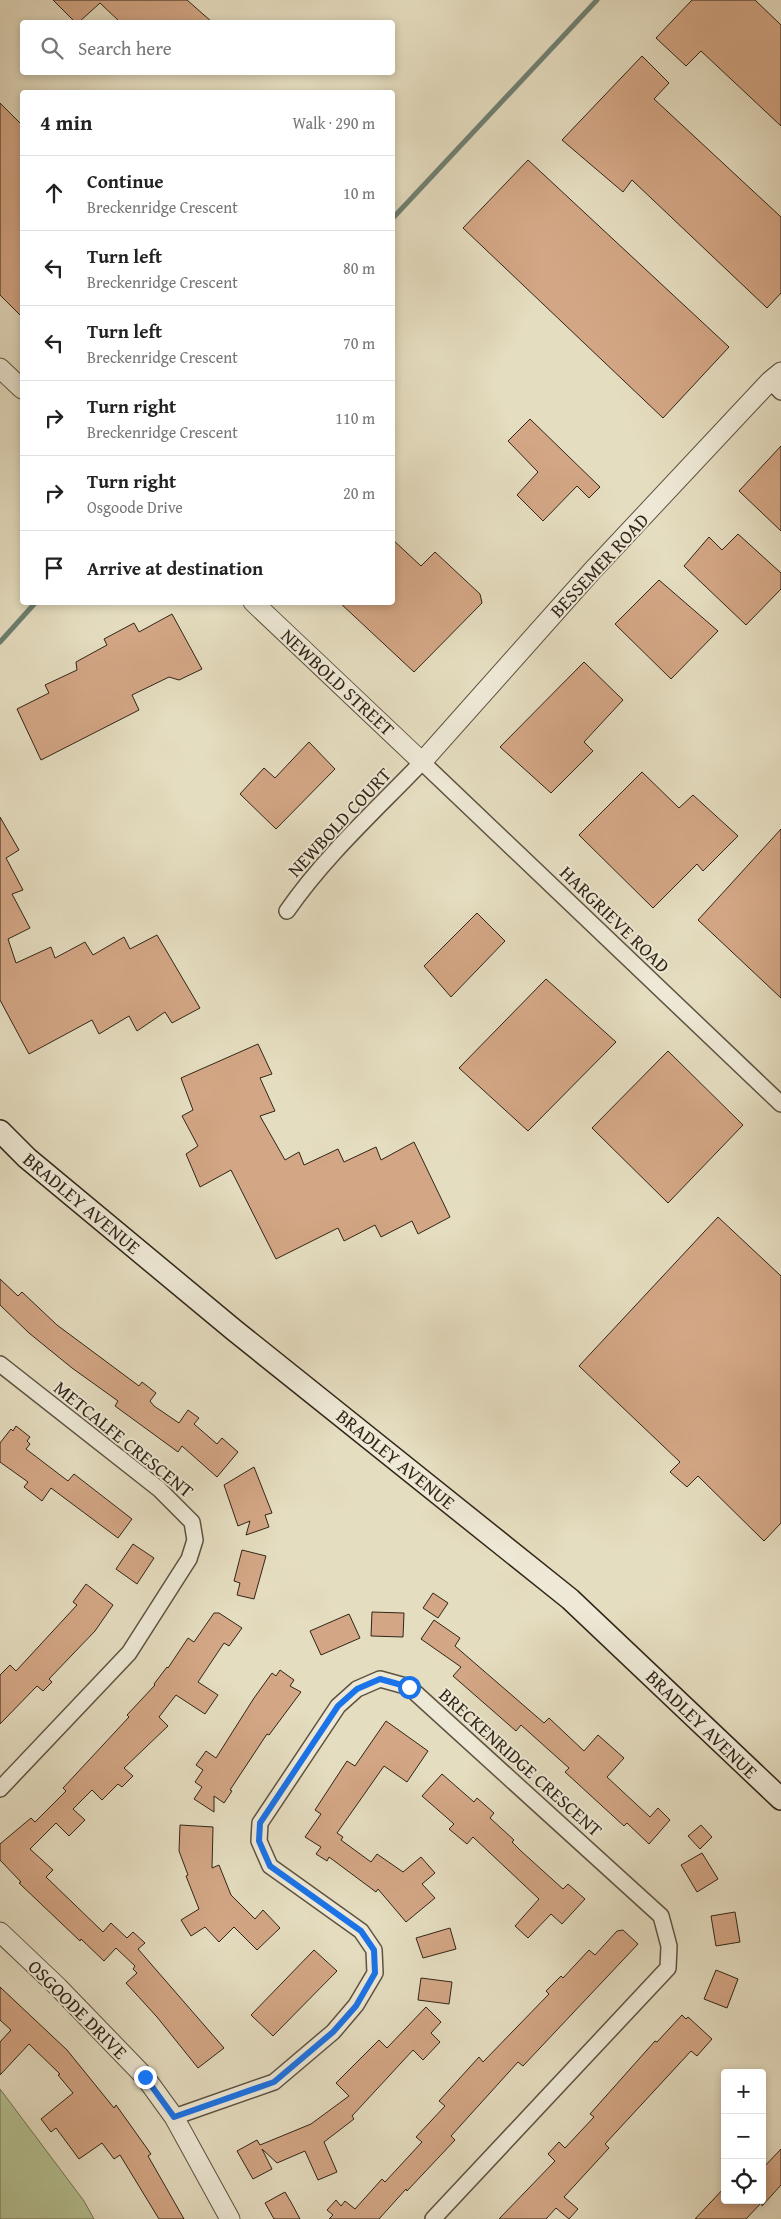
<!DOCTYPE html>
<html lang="en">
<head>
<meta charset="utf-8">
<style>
  body { margin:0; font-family:"Gentium Book Plus",serif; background:#f6f6f6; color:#222 }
  .controls { position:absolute; right:15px; bottom:15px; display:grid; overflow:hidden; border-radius:5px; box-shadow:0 2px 8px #0003 }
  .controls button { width:45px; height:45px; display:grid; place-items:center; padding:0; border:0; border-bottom:1px solid #e0e0e0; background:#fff; color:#222; font:25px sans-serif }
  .stop { position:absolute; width:15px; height:15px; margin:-11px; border:4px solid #1a73e8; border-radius:50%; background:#fff }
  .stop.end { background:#1a73e8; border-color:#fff; box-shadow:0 1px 5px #0008 }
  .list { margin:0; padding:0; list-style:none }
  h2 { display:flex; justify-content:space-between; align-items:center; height:65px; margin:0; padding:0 20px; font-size:21px }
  h2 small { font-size:16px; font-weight:400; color:#767676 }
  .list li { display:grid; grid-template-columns:32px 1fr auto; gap:15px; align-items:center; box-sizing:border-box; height:75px; padding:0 20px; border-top:1px solid #e0e0e0 }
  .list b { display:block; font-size:19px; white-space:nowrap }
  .list p { margin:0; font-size:16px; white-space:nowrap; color:#767676 }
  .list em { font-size:16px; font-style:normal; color:#767676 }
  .icon { flex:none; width:28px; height:28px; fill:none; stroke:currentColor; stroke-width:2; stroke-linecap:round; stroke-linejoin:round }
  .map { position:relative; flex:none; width:781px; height:2219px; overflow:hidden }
  .search { position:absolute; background:#fff; box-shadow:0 2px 8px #0003; left:20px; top:20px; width:375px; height:55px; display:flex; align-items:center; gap:12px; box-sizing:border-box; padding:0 18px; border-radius:5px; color:#767676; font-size:19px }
  .panel { position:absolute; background:#fff; box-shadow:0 2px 8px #0003; left:20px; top:90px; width:375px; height:515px; border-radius:5px }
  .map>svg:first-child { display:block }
  .green { fill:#b5c192; stroke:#737354 }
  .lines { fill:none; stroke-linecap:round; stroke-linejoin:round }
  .stream { stroke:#6e8072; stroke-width:5 }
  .building { fill:#d3a685; stroke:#312517 }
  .minor-casing { stroke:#5e5341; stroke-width:18 }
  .tertiary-casing { stroke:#5e5341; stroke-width:21 }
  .secondary-casing { stroke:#312517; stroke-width:24 }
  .minor { stroke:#eee9d6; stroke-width:15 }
  .tertiary { stroke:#eee9d6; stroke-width:19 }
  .secondary { stroke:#eee9d6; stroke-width:21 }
  .route { stroke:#1a73e8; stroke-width:6 }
  .labels { text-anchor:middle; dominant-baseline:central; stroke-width:4; stroke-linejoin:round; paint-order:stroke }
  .street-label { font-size:19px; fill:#312517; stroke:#eee9d6 }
</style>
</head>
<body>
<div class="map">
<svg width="781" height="2219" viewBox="0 0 781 2219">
  <rect width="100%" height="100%" fill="#e5ddc0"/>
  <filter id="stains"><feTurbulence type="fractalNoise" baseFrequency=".004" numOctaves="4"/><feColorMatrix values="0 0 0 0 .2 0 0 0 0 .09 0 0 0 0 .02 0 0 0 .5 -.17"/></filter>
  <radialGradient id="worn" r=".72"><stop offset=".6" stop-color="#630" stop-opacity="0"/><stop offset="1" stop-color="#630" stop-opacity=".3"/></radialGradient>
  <polygon class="green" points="0,2089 84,2201 94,2219 0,2219"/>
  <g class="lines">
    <g class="stream">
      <polyline points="392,219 597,0"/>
      <polyline points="0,642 36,602"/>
    </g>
  </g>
  <g class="building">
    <polygon points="53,0 187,0 212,22 120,22 100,3 79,22 75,22"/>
    <polygon points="692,0 755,0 781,25 781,126 701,51 686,66 656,38"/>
    <polygon points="642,56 669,83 654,99 781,217 781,293 767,308 632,180 623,192 562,140"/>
    <polygon points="0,103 22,125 22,317 0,295"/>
    <polygon points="528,160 729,347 663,418 463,228"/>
    <polygon points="530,419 600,487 589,498 577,486 543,521 517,495 538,472 508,441"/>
    <polygon points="781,446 781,531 739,491"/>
    <polygon points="738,534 781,573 781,589 746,625 684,566 709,537 722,550"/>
    <polygon points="392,539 421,566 435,552 480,594 482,603 414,672 339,602 392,602"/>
    <polygon points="659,580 718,631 671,679 615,624"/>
    <polygon points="172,614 202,669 179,680 169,677 132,695 139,710 41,760 17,709 49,693 45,685 77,670 76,662 107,645 104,639 134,623 139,632"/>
    <polygon points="584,662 623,700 584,742 593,751 551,793 500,747"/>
    <polygon points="309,742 335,769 276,829 240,794 264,768 275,778"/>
    <polygon points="642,772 679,808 693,795 738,836 703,871 697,864 653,908 579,835"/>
    <polygon points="0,817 19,850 6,858 23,890 12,894 30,928 8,939 16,963 51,947 55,958 85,942 93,955 124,937 130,949 157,935 200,1008 172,1023 165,1012 137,1031 129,1016 99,1034 92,1020 29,1054 0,1000"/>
    <polygon points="781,829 781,998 698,920"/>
    <polygon points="477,913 505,941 451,997 424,966"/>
    <polygon points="546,979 616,1042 528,1131 459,1068"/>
    <polygon points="258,1044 272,1074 260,1078 275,1111 260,1116 285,1160 299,1152 304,1165 338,1149 344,1162 376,1147 381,1160 414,1142 450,1217 418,1234 412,1221 381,1237 375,1225 344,1241 338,1228 276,1259 231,1170 200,1187 186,1154 198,1146 182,1116 193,1110 181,1078"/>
    <polygon points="668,1051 743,1125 668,1203 592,1128"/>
    <polygon points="718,1217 781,1276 781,1523 764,1541 698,1476 687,1487 670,1472 680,1462 579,1366"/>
    <polygon points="0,1279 18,1296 22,1292 57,1325 139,1386 142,1382 156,1393 150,1401 154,1406 179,1423 188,1410 199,1418 194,1424 217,1444 222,1438 238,1452 217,1477 182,1446 178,1452 115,1406 118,1401 72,1368 29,1333 0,1305"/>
    <polygon points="16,1426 30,1437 27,1441 30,1444 26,1449 68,1481 74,1474 132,1519 118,1538 51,1488 42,1501 24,1487 28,1482 0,1462 0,1443 11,1429 13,1431"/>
    <polygon points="254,1467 272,1513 265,1515 269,1527 246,1535 250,1521 238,1526 224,1485"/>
    <polygon points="133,1544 154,1558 137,1584 116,1569"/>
    <polygon points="242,1550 266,1556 254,1599 237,1595 240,1583 234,1581"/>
    <polygon points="86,1584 113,1605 95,1631 49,1679 52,1682 43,1691 37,1686 0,1724 0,1675 10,1665 16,1671 77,1605 73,1602"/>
    <polygon points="433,1593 448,1603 438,1618 423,1608"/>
    <polygon points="372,1612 404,1613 403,1637 371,1636"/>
    <polygon points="214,1613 219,1613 242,1628 229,1646 224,1643 198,1682 218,1695 205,1714 176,1695 159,1717 168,1726 124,1768 133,1776 122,1787 118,1784 102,1800 92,1790 73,1809 85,1820 69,1836 56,1823 30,1849 53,1870 46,1877 103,1932 111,1923 127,1938 133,1932 145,1943 138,1949 224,2048 198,2068 157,2017 126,1983 137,1973 133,1969 135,1966 116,1948 104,1961 81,1939 80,1941 19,1883 21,1882 0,1860 0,1844 31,1818 35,1822 66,1791 63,1788 129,1717 127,1715 155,1685 154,1684 167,1667 168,1668 188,1638 194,1642"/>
    <polygon points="349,1614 360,1638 321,1655 310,1631"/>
    <polygon points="434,1620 460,1638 455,1646 544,1723 549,1718 584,1751 598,1735 624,1758 607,1777 650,1817 658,1808 670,1820 649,1844 627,1823 624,1826 601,1805 565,1772 569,1768 521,1725 516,1731 453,1676 461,1667 421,1639"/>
    <polygon points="280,1670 294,1680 290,1686 301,1692 269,1735 267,1734 230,1790 232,1791 224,1803 214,1796 214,1812 194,1799 202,1787 195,1782 203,1770 196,1765 206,1751 216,1758 254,1698 272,1673 276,1676"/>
    <polygon points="386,1721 428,1751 407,1782 384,1766 337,1833 343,1837 341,1840 371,1862 377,1854 403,1872 421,1857 435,1873 422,1884 435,1898 406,1922 378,1889 376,1892 329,1857 327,1861 316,1854 321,1847 305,1837 321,1814 315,1810 347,1761 355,1766"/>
    <polygon points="442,1774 474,1802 477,1798 494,1813 490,1818 514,1840 512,1842 521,1851 563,1889 568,1884 585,1899 562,1924 551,1914 528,1938 515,1926 539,1899 473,1837 467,1844 449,1829 454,1824 422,1796"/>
    <polygon points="180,1825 213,1827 212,1868 219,1865 231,1895 255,1919 263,1910 280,1928 257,1950 234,1927 219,1942 205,1927 191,1936 181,1920 199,1909 186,1876 188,1875 179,1851"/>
    <polygon points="701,1825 712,1837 700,1849 688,1836"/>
    <polygon points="702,1853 718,1879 697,1892 681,1865"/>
    <polygon points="735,1912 740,1942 716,1946 711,1916"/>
    <polygon points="450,1928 456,1949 423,1958 416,1938"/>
    <polygon points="623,1930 638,1944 523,2066 518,2062 451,2136 455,2140 407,2191 406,2189 379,2219 329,2219 333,2215 327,2210 336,2200 341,2206 345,2201 355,2209 382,2179 385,2182 422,2142 416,2137 445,2106 439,2101 479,2057 483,2062 549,1994 546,1991 561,1976 563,1978 589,1950 595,1955 617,1931"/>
    <polygon points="314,1950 337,1971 273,2036 251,2015"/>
    <polygon points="716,1970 738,1979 727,2008 704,1999"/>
    <polygon points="421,1978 452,1982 449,2004 418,2000"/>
    <polygon points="0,1987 67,2050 114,2108 116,2105 151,2154 148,2156 184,2219 159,2219 120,2155 114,2159 102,2143 79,2159 56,2128 51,2132 41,2119 73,2093 58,2075 60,2074 29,2044 0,2075 0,2042 11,2030 0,2020"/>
    <polygon points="426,2007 441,2022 431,2033 440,2042 423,2060 413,2050 352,2116 354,2119 324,2142 337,2172 318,2180 305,2151 277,2163 262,2149 272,2169 253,2179 237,2151 257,2140 260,2145 311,2124 349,2096 336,2083 379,2040 387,2048"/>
    <polygon points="682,2015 686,2019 688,2017 712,2039 697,2056 691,2051 605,2144 609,2148 564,2197 578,2209 569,2219 556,2208 546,2219 499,2219 555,2161 548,2154 559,2142 565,2148 594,2117 590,2114 655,2041 657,2042"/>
    <polygon points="781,2149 781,2185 762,2206 762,2202 746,2219 695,2219 725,2187 725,2200 762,2200 762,2169"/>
    <polygon points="285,2192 292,2204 300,2219 274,2219 265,2203"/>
  </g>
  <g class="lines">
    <defs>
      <g id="minor">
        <polyline points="770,381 781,392"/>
        <path d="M287,911C325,856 376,810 422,762L781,1104"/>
        <polyline points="0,1364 159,1489 192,1522 195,1540 189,1559 129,1653 0,1789"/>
        <polyline points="174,2117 274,2082 333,2032 356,2005 375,1973 374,1950 361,1931 270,1866 259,1841 260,1823 338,1706 357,1689 380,1679 409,1687 661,1916 669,1946 668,1968 433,2219"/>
      </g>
      <g id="tertiary">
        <polyline points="0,368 22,389"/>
        <polyline points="253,602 422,762 592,571 770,381 781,372"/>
        <polyline points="0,1932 58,1987 145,2077 174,2117 230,2219"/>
      </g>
      <polyline id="secondary" points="0,1131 27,1158 234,1330 570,1599 781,1799"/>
    </defs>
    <use href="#minor" class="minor-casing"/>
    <use href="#tertiary" class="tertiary-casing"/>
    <use href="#secondary" class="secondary-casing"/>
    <use href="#minor" class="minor"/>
    <use href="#tertiary" class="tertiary"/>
    <use href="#secondary" class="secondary"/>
  </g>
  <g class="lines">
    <polyline class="route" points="145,2077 174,2117 274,2082 333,2032 356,2006 375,1973 374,1950 361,1931 270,1866 259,1841 260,1823 338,1706 357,1689 380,1679 409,1687"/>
  </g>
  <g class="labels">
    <g class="street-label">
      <text transform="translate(599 565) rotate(-47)">BESSEMER ROAD</text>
      <text transform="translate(338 682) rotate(43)">NEWBOLD STREET</text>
      <text transform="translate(339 822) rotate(-47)">NEWBOLD COURT</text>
      <text transform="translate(615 919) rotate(44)">HARGRIEVE ROAD</text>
      <text transform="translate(82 1203) rotate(40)">BRADLEY AVENUE</text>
      <text transform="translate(124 1439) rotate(39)">METCALFE CRESCENT</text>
      <text transform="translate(396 1459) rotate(39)">BRADLEY AVENUE</text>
      <text transform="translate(702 1724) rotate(44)">BRADLEY AVENUE</text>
      <text transform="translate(521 1762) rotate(42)">BRECKENRIDGE CRESCENT</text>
      <text transform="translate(78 2009) rotate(45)">OSGOODE DRIVE</text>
    </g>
  </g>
  <rect width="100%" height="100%" filter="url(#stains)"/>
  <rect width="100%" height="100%" fill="url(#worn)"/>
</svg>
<div class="controls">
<button>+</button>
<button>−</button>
<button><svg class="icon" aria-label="locate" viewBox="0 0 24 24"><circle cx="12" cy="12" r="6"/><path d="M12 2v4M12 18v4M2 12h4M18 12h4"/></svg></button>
</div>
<div class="stop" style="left:409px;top:1687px"></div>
<div class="stop end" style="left:145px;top:2077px"></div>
<div class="search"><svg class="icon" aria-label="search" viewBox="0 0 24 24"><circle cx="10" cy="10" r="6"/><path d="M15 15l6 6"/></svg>Search here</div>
<section class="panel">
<h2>4 min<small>Walk · 290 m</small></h2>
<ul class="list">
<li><svg class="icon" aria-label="ahead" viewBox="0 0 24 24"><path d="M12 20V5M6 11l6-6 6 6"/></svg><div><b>Continue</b><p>Breckenridge Crescent</p></div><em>10 m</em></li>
<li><svg class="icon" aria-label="left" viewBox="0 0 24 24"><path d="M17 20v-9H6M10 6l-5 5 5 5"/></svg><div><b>Turn left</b><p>Breckenridge Crescent</p></div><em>80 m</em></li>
<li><svg class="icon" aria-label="left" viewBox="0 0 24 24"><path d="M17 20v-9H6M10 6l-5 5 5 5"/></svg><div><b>Turn left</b><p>Breckenridge Crescent</p></div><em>70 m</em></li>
<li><svg class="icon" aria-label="right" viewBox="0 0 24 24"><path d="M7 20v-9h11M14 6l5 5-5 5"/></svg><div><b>Turn right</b><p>Breckenridge Crescent</p></div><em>110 m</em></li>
<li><svg class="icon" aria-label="right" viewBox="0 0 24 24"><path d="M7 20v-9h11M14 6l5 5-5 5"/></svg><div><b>Turn right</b><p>Osgoode Drive</p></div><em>20 m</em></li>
<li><svg class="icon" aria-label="arrive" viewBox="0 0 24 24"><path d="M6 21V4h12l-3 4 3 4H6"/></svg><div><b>Arrive at destination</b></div></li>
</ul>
</section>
</div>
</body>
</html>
